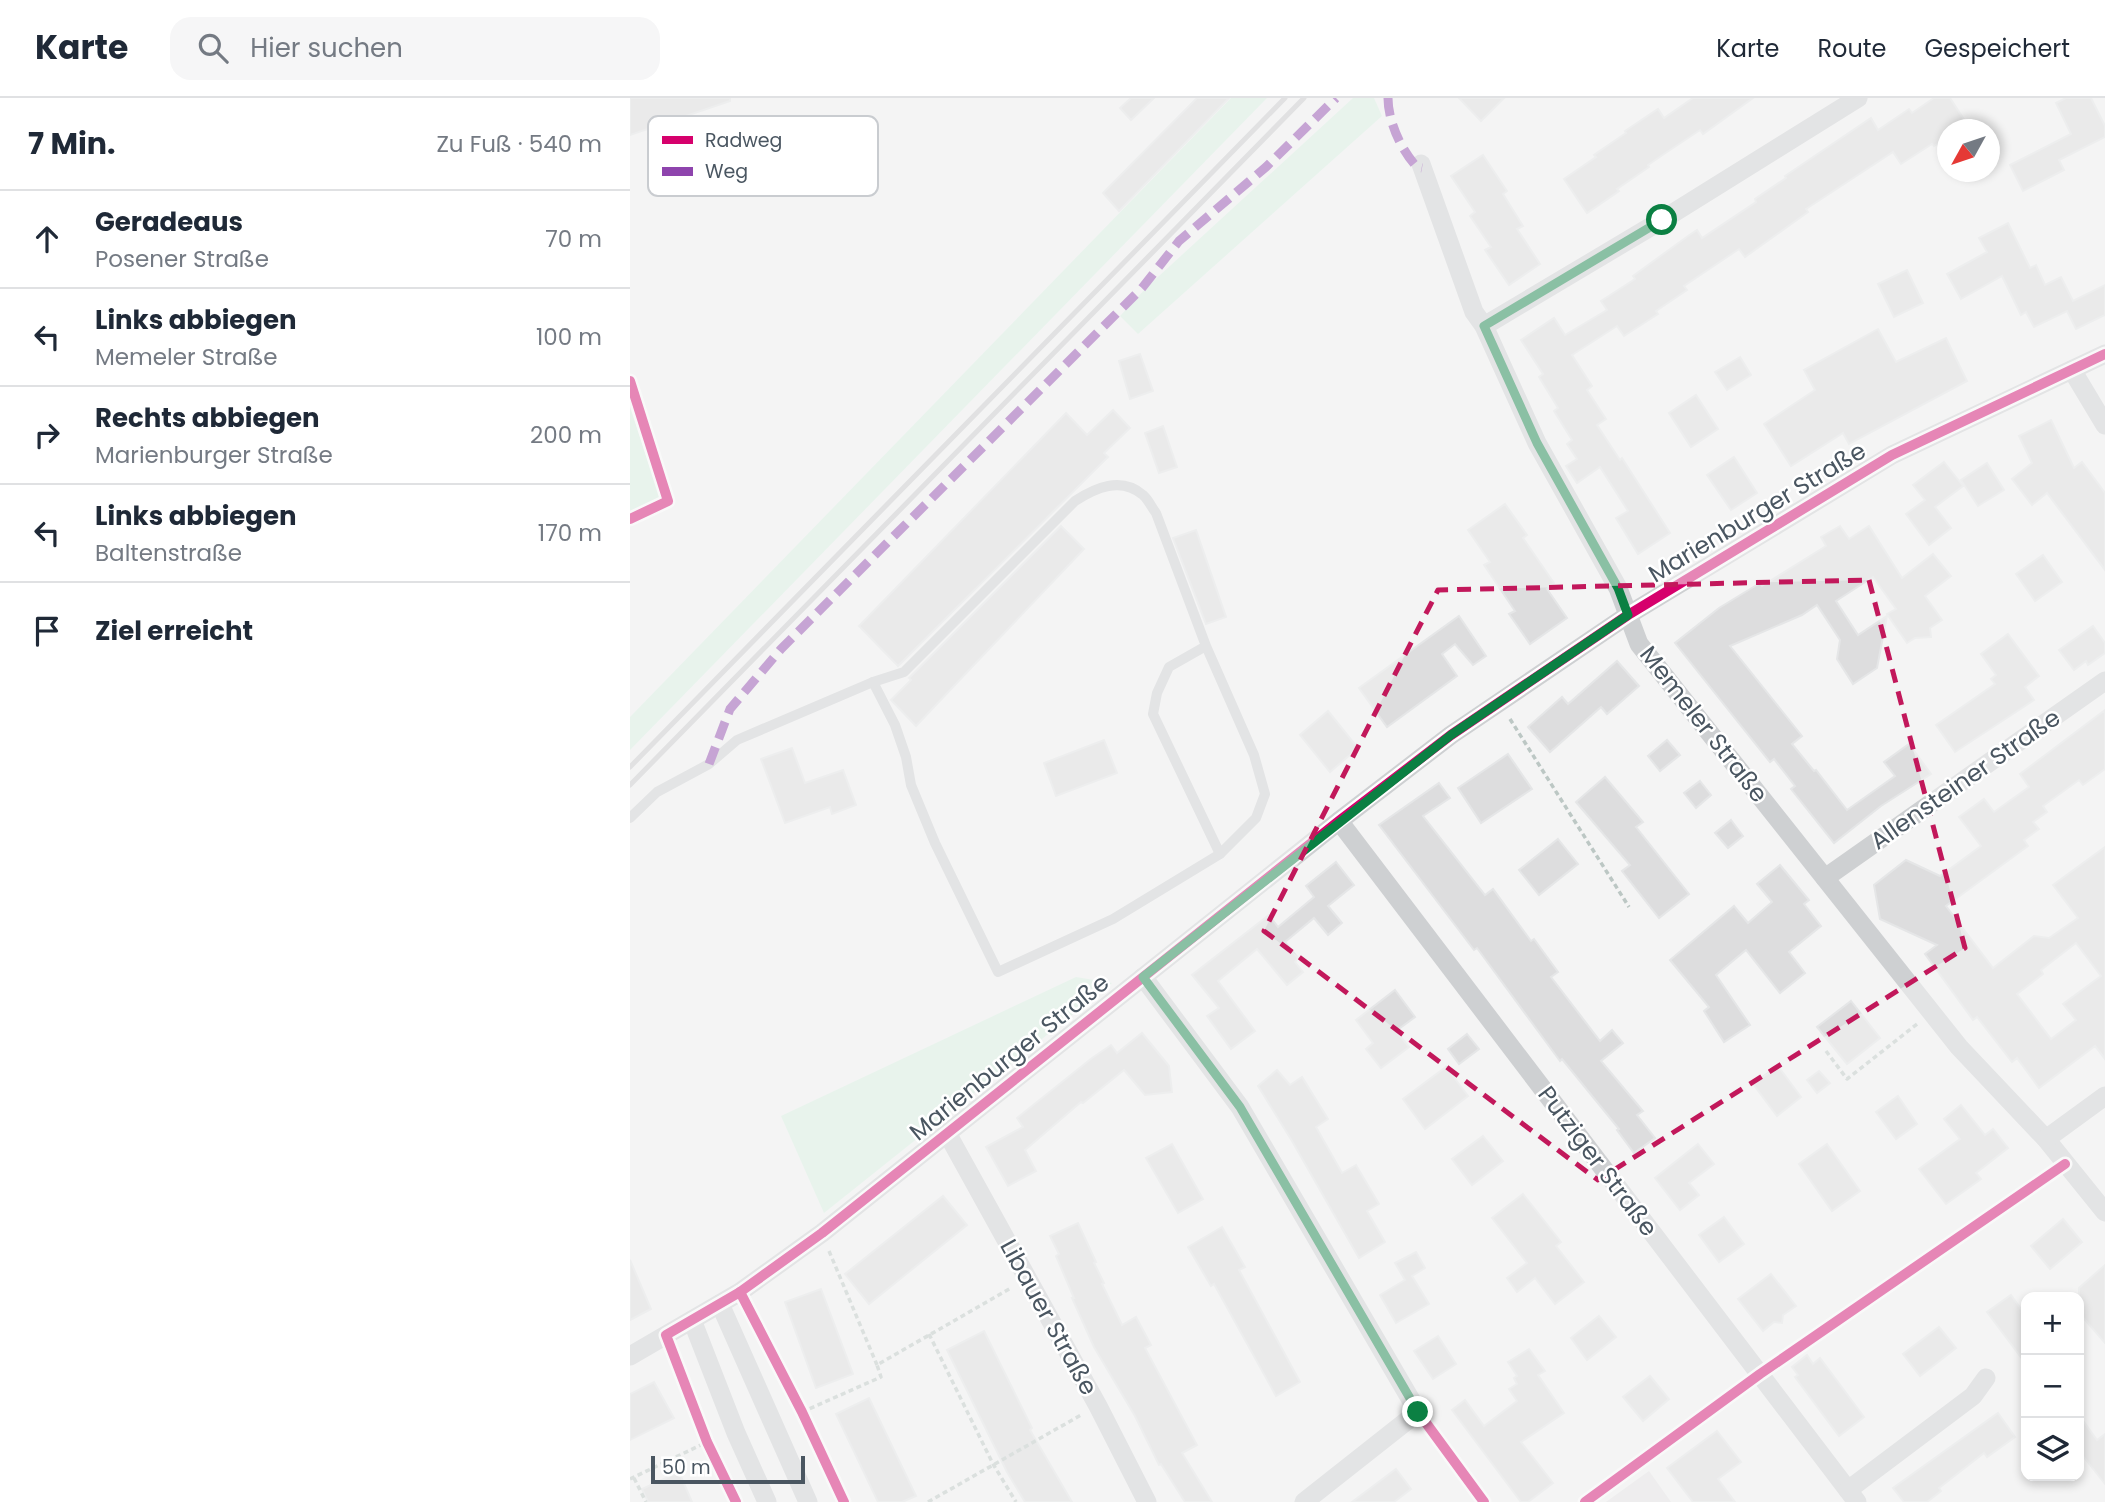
<!DOCTYPE html>
<html lang="de">
<head>
<meta charset="utf-8">
<style>
  body { margin:0; font-family:Poppins,sans-serif; background:#f6f6f7; color:#1f2937 }
  .controls { position:absolute; right:21px; bottom:21px; display:grid; overflow:hidden; border-radius:14px; box-shadow:0 4px 10px #0003 }
  .controls button { width:63px; height:63px; display:grid; place-items:center; padding:0; border:0; border-bottom:2px solid #e0e1e3; background:#fff; color:#1f2937; font:35px sans-serif }
  .compass { position:absolute; left:1307px; top:21px; width:63px; height:63px; border-radius:50%; background:#fff; box-shadow:0 4px 10px #0003; rotate:230deg }
  .scale { position:absolute; left:21px; bottom:18px; width:154px; box-sizing:border-box; padding-left:7px; border:4px solid #4a5661; border-top:0; font-size:19px; line-height:24px; white-space:nowrap; color:#4a5661; -webkit-text-stroke:5px #fff; paint-order:stroke }
  .stop { position:absolute; width:21px; height:21px; margin:-16px; border:5px solid #0b8043; border-radius:50%; background:#fff }
  .stop.end { background:#0b8043; border-color:#fff; box-shadow:0 2px 7px #0008 }
  .list { margin:0; padding:0; list-style:none }
  h2 { display:flex; justify-content:space-between; align-items:center; height:91px; margin:0; padding:0 28px; font-size:30px }
  h2 small { font-size:23px; font-weight:400; color:#747a83 }
  .list li { display:grid; grid-template-columns:46px 1fr auto; gap:21px; align-items:center; box-sizing:border-box; height:98px; padding:0 28px; border-top:2px solid #e0e1e3 }
  .list b { display:block; font-size:26px; white-space:nowrap }
  .list p { margin:0; font-size:23px; white-space:nowrap; color:#747a83 }
  .list em { font-size:23px; font-style:normal; color:#747a83 }
  .icon { flex:none; width:38px; height:38px; fill:none; stroke:currentColor; stroke-width:2; stroke-linecap:round; stroke-linejoin:round }
  .map { position:relative; flex:none; width:1475px; height:1404px; overflow:hidden }
  header { display:flex; align-items:center; gap:42px; box-sizing:border-box; height:98px; padding:0 35px; background:#fff; border-bottom:2px solid #e0e1e3 }
  header strong { font-size:33px }
  nav { display:flex; gap:38px; margin-inline-start:auto; font-size:24px }
  .search { width:490px; height:63px; background:#f6f6f7; display:flex; align-items:center; gap:18px; box-sizing:border-box; padding:0 24px; border-radius:21px; color:#747a83; font-size:26px }
  main { display:flex }
  aside { flex:1; background:#fff }
  .map>svg:first-child { display:block }
  .education { fill:#e6e5e6 }
  .green { fill:#d9f2e3 }
  .building { fill:#ddddde; stroke:#e5e6e7; stroke-width:2; fill-rule:evenodd }
  .lines { fill:none; stroke-linecap:round; stroke-linejoin:round }
  .path { stroke:#bcc7c4; stroke-width:3.5; stroke-dasharray:5 3.5; stroke-linecap:butt }
  .service { stroke:#ced0d2; stroke-width:10 }
  .minor { stroke:#ced0d2; stroke-width:19 }
  .rail { stroke:#c9cacc; stroke-width:5 }
  .quiet { stroke:#8e44ad; stroke-width:9; stroke-dasharray:18 9; stroke-linecap:butt }
  .cycleway-casing { stroke:#fff; stroke-width:15 }
  .cycleway { stroke:#d6006c; stroke-width:10 }
  .route { stroke:#0b8043; stroke-width:9 }
  .marked { fill:none; stroke:#c2185b; stroke-width:5; stroke-dasharray:14 9; stroke-linejoin:round }
  .labels { text-anchor:middle; dominant-baseline:central; stroke-width:5; stroke-linejoin:round; paint-order:stroke }
  .street-label { font-size:24px; fill:#4a5661; stroke:#fff }
  .key { fill:#fff; stroke:#c9ccd0; stroke-width:2 }
  .key-label { font-size:19px; fill:#4a5661 }
</style>
</head>
<body>
<header>
<strong>Karte</strong>
<div class="search"><svg class="icon" aria-label="search" viewBox="0 0 24 24"><circle cx="10" cy="10" r="6"/><path d="M15 15l6 6"/></svg>Hier suchen</div>
<nav><a>Karte</a><a>Route</a><a>Gespeichert</a></nav>
</header>
<main>
<aside>
<h2>7 Min.<small>Zu Fuß · 540 m</small></h2>
<ul class="list">
<li><svg class="icon" aria-label="ahead" viewBox="0 0 24 24"><path d="M12 20V5M6 11l6-6 6 6"/></svg><div><b>Geradeaus</b><p>Posener Straße</p></div><em>70 m</em></li>
<li><svg class="icon" aria-label="left" viewBox="0 0 24 24"><path d="M17 20v-9H6M10 6l-5 5 5 5"/></svg><div><b>Links abbiegen</b><p>Memeler Straße</p></div><em>100 m</em></li>
<li><svg class="icon" aria-label="right" viewBox="0 0 24 24"><path d="M7 20v-9h11M14 6l5 5-5 5"/></svg><div><b>Rechts abbiegen</b><p>Marienburger Straße</p></div><em>200 m</em></li>
<li><svg class="icon" aria-label="left" viewBox="0 0 24 24"><path d="M17 20v-9H6M10 6l-5 5 5 5"/></svg><div><b>Links abbiegen</b><p>Baltenstraße</p></div><em>170 m</em></li>
<li><svg class="icon" aria-label="arrive" viewBox="0 0 24 24"><path d="M6 21V4h12l-3 4 3 4H6"/></svg><div><b>Ziel erreicht</b></div></li>
</ul>
</aside>
<div class="map">
<svg width="1475" height="1404" viewBox="0 0 1475 1404">
  <rect width="100%" height="100%" fill="#f4f4f4"/>
  <polygon class="education" points="1019,1373 1041,1404 976,1404"/>
  <g class="green">
    <polygon points="601,0 637,0 0,652 0,619"/>
    <polygon points="723,0 744,0 752,18 508,236 490,218 517,189"/>
    <polygon points="0,309 30,400 0,414"/>
    <polygon points="446,879 482,885 194,1115 151,1018"/>
  </g>
  <g class="building">
    <polygon points="0,0 100,0 100,3 0,37"/>
    <polygon points="501,0 524,0 501,22 490,10"/>
    <polygon points="567,0 599,0 489,113 473,95"/>
    <polygon points="829,0 874,0 851,23"/>
    <polygon points="1063,0 1123,0 1073,36 1070,32 1034,56 1018,67 1019,69 987,91 989,93 957,115 934,81 966,59 964,57 996,35 995,33 1028,11 1034,20"/>
    <polygon points="1304,0 1320,0 1341,32 1318,32 1318,40 1304,48 1302,46 1271,66 1263,54 1176,111 1178,114 1115,159 1109,151 1054,188 1057,192 1026,213 1028,216 994,238 987,228 942,257 962,288 957,292 976,321 967,327 990,362 992,360 1040,435 1008,456 986,420 998,413 970,369 947,385 936,368 947,361 937,346 942,342 924,313 928,310 909,279 913,276 891,242 924,220 935,237 977,212 971,203 1005,181 1003,178 1058,138 1067,132 1072,140 1126,104 1125,101 1156,80 1155,78 1241,20 1248,32 1279,11 1282,15"/>
    <polygon points="1436,0 1461,0 1475,28 1475,39 1429,62 1434,72 1393,93 1380,67 1441,36 1426,5"/>
    <polygon points="853,57 877,93 873,96 893,128 887,131 910,166 879,187 855,152 861,149 840,118 845,114 821,78"/>
    <polygon points="1378,125 1400,170 1406,167 1415,187 1431,179 1443,203 1475,187 1475,217 1446,231 1437,213 1404,229 1396,214 1391,217 1372,178 1331,201 1317,176 1357,154 1349,140"/>
    <polygon points="1277,172 1293,205 1264,219 1248,186"/>
    <polygon points="1248,231 1266,264 1316,240 1337,283 1219,346 1213,335 1161,368 1134,326 1185,292 1174,272"/>
    <polygon points="510,256 523,293 500,301 489,263"/>
    <polygon points="1110,259 1121,277 1097,292 1085,274"/>
    <polygon points="1066,297 1088,331 1061,349 1039,315"/>
    <polygon points="483,312 500,330 474,355 478,359 268,568 229,528 436,315 457,337"/>
    <polygon points="1421,322 1444,370 1452,364 1475,395 1475,472 1417,395 1402,407 1382,381 1402,365 1389,338"/>
    <polygon points="533,328 547,369 529,375 515,335"/>
    <polygon points="1104,359 1127,395 1101,412 1077,377"/>
    <polygon points="1314,364 1333,388 1305,409 1321,430 1299,447 1276,416 1295,402 1283,387"/>
    <polygon points="1357,365 1374,392 1348,408 1331,382"/>
    <polygon points="875,406 897,437 893,440 924,485 917,491 937,520 900,546 879,516 885,513 854,467 860,464 838,432"/>
    <polygon points="431,428 454,451 286,628 261,602 281,582 279,580"/>
    <polygon points="1210,428 1219,441 1239,428 1272,480 1303,456 1321,478 1295,498 1312,522 1300,530 1301,539 1285,540 1277,545 1257,516 1266,511 1243,479 1206,503 1228,537 1257,518 1247,570 1223,586 1207,561 1210,542 1187,507 1172,517 1100,548 1172,638 1162,646 1184,673 1186,672 1217,712 1265,678 1254,664 1279,646 1301,676 1251,708 1204,745 1161,691 1165,688 1144,661 1140,664 1045,545 1089,510 1130,485 1132,488 1196,448 1191,439"/>
    <polygon points="566,432 596,519 576,526 543,440"/>
    <polygon points="1413,457 1432,484 1405,503 1386,476"/>
    <polygon points="829,518 856,558 843,567 825,546 812,556 827,578 757,629 729,590"/>
    <polygon points="1463,528 1475,545 1475,555 1458,567 1456,563 1444,572 1429,552"/>
    <polygon points="1378,536 1409,578 1395,589 1404,602 1325,654 1306,627 1365,586 1361,581 1366,577 1351,556"/>
    <polygon points="987,563 1009,588 977,616 971,609 920,654 898,629 932,599 938,606"/>
    <path d="M1475,612V671L1453,687L1449,682L1413,708L1417,714L1403,724L1409,731L1394,742L1398,748L1316,808L1363,870L1404,838L1419,840L1448,820L1423,787L1475,749V961L1465,948L1409,990L1387,960L1382,964L1347,919L1343,922L1295,856L1307,847L1250,821L1244,787L1276,762L1310,778L1351,748L1329,719L1354,701L1364,714L1399,689L1390,676ZM1446,845L1471,878L1433,906L1446,922L1421,941L1387,896L1413,876L1411,872Z"/>
    <polygon points="698,613 728,650 700,674 670,637"/>
    <polygon points="474,642 487,675 426,698 414,665"/>
    <polygon points="1037,642 1050,657 1030,673 1018,658"/>
    <polygon points="162,650 175,685 213,672 226,707 202,716 200,709 155,725 131,661"/>
    <polygon points="878,656 902,691 851,725 828,690"/>
    <polygon points="975,679 1013,724 1006,729 1059,796 1029,820 992,773 1000,767 946,704"/>
    <polygon points="1070,683 1081,697 1066,710 1054,695"/>
    <polygon points="809,685 820,700 793,718 855,797 863,791 901,843 904,841 928,874 921,879 970,943 982,932 993,945 971,963 1013,1013 1007,1017 1025,1040 1004,1055 987,1032 989,1031 932,961 930,963 847,850 844,852 749,727"/>
    <polygon points="1101,722 1113,738 1098,750 1085,735"/>
    <polygon points="928,741 948,766 909,797 889,772"/>
    <polygon points="706,764 724,787 698,808 712,825 698,837 684,820 655,844 668,860 665,864 673,874 657,887 627,851 588,883 625,933 601,951 577,918 589,910 562,877 639,817 648,829 684,799 676,788"/>
    <polygon points="1150,767 1179,802 1174,806 1191,828 1159,854 1175,875 1150,895 1116,852 1086,877 1120,927 1094,944 1074,913 1079,909 1040,862 1104,808 1118,825 1142,804 1127,786"/>
    <polygon points="765,892 785,919 766,933 779,949 751,970 736,951 743,945 726,922"/>
    <polygon points="1221,903 1250,940 1217,966 1187,929"/>
    <polygon points="512,935 539,968 542,994 515,997 494,972 453,1005 451,1004 395,1052 406,1073 378,1088 356,1049 393,1029 387,1020 462,960 481,947 487,955"/>
    <polygon points="837,936 849,951 829,966 818,951"/>
    <polygon points="1148,968 1171,999 1147,1018 1123,986"/>
    <polygon points="816,969 838,998 795,1031 773,1001"/>
    <polygon points="647,972 660,987 672,979 698,1021 686,1029 712,1075 726,1067 749,1106 737,1113 755,1144 729,1160 662,1043 628,988"/>
    <polygon points="1189,973 1200,985 1187,995 1177,982"/>
    <polygon points="1268,998 1287,1026 1266,1041 1246,1014"/>
    <polygon points="1331,1007 1355,1037 1363,1031 1378,1050 1346,1075 1351,1081 1316,1106 1289,1071 1330,1041 1314,1021"/>
    <polygon points="853,1038 873,1063 842,1087 822,1061"/>
    <polygon points="542,1046 573,1101 548,1115 516,1060"/>
    <polygon points="1068,1046 1084,1066 1059,1085 1069,1097 1050,1112 1025,1080"/>
    <polygon points="1197,1046 1230,1093 1202,1113 1169,1066"/>
    <polygon points="893,1096 931,1144 926,1148 954,1184 925,1206 905,1180 887,1194 877,1180 897,1165 862,1120"/>
    <polygon points="313,1098 337,1127 239,1206 215,1176"/>
    <polygon points="1094,1119 1114,1146 1089,1164 1069,1137"/>
    <polygon points="1433,1121 1452,1144 1420,1171 1401,1148"/>
    <polygon points="448,1125 466,1164 464,1165 474,1185 472,1186 492,1227 506,1219 521,1247 515,1250 567,1347 552,1355 582,1404 555,1404 531,1366 529,1367 505,1318 464,1249 442,1200 444,1200 426,1158 429,1156 420,1138"/>
    <polygon points="592,1129 615,1169 609,1172 670,1284 646,1298 584,1186 581,1188 558,1149"/>
    <polygon points="786,1154 795,1170 782,1178 799,1206 766,1225 750,1197 775,1182 765,1165"/>
    <polygon points="0,1162 21,1211 0,1222"/>
    <polygon points="1475,1167 1475,1245 1449,1215 1449,1190"/>
    <polygon points="1141,1176 1166,1208 1153,1217 1152,1225 1144,1224 1133,1233 1108,1201"/>
    <polygon points="191,1191 223,1276 186,1290 155,1204"/>
    <polygon points="1381,1197 1396,1218 1396,1266 1357,1214"/>
    <polygon points="969,1218 986,1239 957,1262 941,1240"/>
    <polygon points="1309,1229 1326,1250 1290,1278 1273,1256"/>
    <polygon points="354,1233 402,1330 400,1332 442,1404 395,1404 377,1374 317,1252"/>
    <polygon points="808,1238 826,1266 803,1281 784,1253"/>
    <polygon points="899,1251 915,1273 908,1277 934,1315 891,1344 923,1385 898,1404 891,1404 822,1312 835,1302 854,1328 887,1303 879,1291 887,1286 884,1280 887,1278 878,1264"/>
    <polygon points="1177,1257 1183,1266 1190,1260 1234,1319 1209,1338 1165,1279 1168,1277 1162,1269"/>
    <polygon points="1020,1278 1039,1301 1013,1323 993,1299"/>
    <polygon points="24,1284 44,1320 0,1342 0,1296"/>
    <polygon points="239,1300 286,1398 272,1404 248,1404 206,1316"/>
    <polygon points="1368,1315 1385,1339 1357,1359 1354,1355 1309,1390 1311,1393 1297,1404 1274,1404 1263,1390"/>
    <polygon points="1449,1317 1467,1342 1475,1336 1475,1386 1449,1353"/>
    <polygon points="1087,1333 1111,1364 1088,1381 1105,1404 1063,1404 1037,1370"/>
    <polygon points="766,1371 781,1391 764,1404 722,1404"/>
    <polygon points="49,1374 62,1404 18,1404 12,1391"/>
  </g>
  <g class="lines">
    <g class="path">
      <polyline points="880,621 999,809"/>
      <polyline points="1196,953 1217,981 1287,926"/>
      <polyline points="199,1153 247,1267"/>
      <polyline points="299,1236 363,1366 386,1404"/>
      <polyline points="172,1314 251,1279 247,1267 381,1190"/>
      <polyline points="4,1380 16,1404"/>
      <polyline points="0,1381 77,1344"/>
      <polyline points="298,1404 451,1317"/>
    </g>
    <g class="service">
      <polyline points="243,584 265,627 276,659 281,687 305,745 368,874 483,821 590,756"/>
      <path d="M0,720L27,694L79,666L107,642L243,584L274,574L445,403C465,390 491,378 513,397C518,401 522,410 526,415L576,548L624,657L635,696L626,720L590,756L523,616L527,595L539,569L576,548"/>
    </g>
    <g class="minor">
      <polyline points="791,66 844,214 854,228 907,345 988,490 1009,546 1329,949 1416,1041 1475,1114"/>
      <polyline points="854,228 1032,122 1228,0"/>
      <polyline points="1442,272 1475,327"/>
      <polyline points="709,723 1227,1404"/>
      <polyline points="1195,780 1475,583"/>
      <polyline points="513,879 610,1009 788,1314 674,1404"/>
      <polyline points="317,1035 468,1308 517,1404"/>
      <polyline points="1416,1041 1475,998"/>
      <polyline points="90,1206 178,1404"/>
      <polyline points="62,1222 106,1335 137,1404"/>
      <polyline points="0,1258 110,1194 192,1135 709,723 821,637 998,517 1262,357 1475,256"/>
      <polyline points="1218,1392 1343,1298 1356,1280"/>
    </g>
    <g class="rail">
      <polyline points="0,669 655,0"/>
      <polyline points="0,687 674,0"/>
    </g>
    <g class="quiet">
      <path d="M758,0C758,23 771,52 787,69L792,70"/>
      <polyline points="79,666 100,611 151,551 512,190 549,143 636,69 706,0"/>
    </g>
    <defs>
      <g id="cycleway">
        <polyline points="0,283 38,403 0,421"/>
        <polyline points="110,1194 172,1314 214,1404"/>
        <polyline points="788,1314 854,1404"/>
        <polyline points="106,1404 77,1344 36,1237 110,1194 192,1135 709,723 821,637 998,517 1262,357 1475,256"/>
        <polyline points="955,1404 1130,1276 1435,1066"/>
      </g>
    </defs>
    <use href="#cycleway" class="cycleway-casing"/>
    <use href="#cycleway" class="cycleway"/>
  </g>
  <g class="lines">
    <polyline class="route" points="788,1314 610,1009 513,879 821,637 998,517 988,490 907,345 854,228 1032,122"/>
  </g>
  <path d="M0 0H1475V1404H0ZM1239,482L1335,850L968,1082L634,833L808,492Z" fill="#f4f4f4" fill-opacity=".55" fill-rule="evenodd"/>
  <path class="marked" d="M1239,482L1335,850L968,1082L634,833L808,492Z"/>
  <g class="labels">
    <g class="street-label">
      <text transform="translate(1127 414) rotate(-31)">Marienburger Straße</text>
      <text transform="translate(1074 626) rotate(52)">Memeler Straße</text>
      <text transform="translate(1335 681) rotate(-35)">Allensteiner Straße</text>
      <text transform="translate(379 959) rotate(-39)">Marienburger Straße</text>
      <text transform="translate(968 1063) rotate(53)">Putziger Straße</text>
      <text transform="translate(419 1219) rotate(61)">Libauer Straße</text>
    </g>
  </g>
  <rect x="18" y="18" width="230" height="80" rx="10" class="key"/>
  <rect x="32" y="38" width="31" height="8" fill="#d6006c"/>
  <rect x="32" y="69" width="31" height="9" fill="#8e44ad"/>
  <g class="key-label">
    <text x="75" y="49">Radweg</text>
    <text x="75" y="80">Weg</text>
  </g>
</svg>
<div class="controls">
<button>+</button>
<button>−</button>
<button><svg class="icon" aria-label="layers" viewBox="0 0 24 24"><path d="M12 4l9 5-9 5-9-5zM3 14l9 5 9-5"/></svg></button>
</div>
<svg class="compass" viewBox="-18 -18 36 36"><path d="M0-13l5 13h-10z" fill="#e53935"/><path d="M0 13l5-13h-10z" fill="#747a83"/></svg>
<div class="scale">50 m</div>
<div class="stop" style="left:1032px;top:122px"></div>
<div class="stop end" style="left:788px;top:1314px"></div>
</div>
</main>
</body>
</html>
